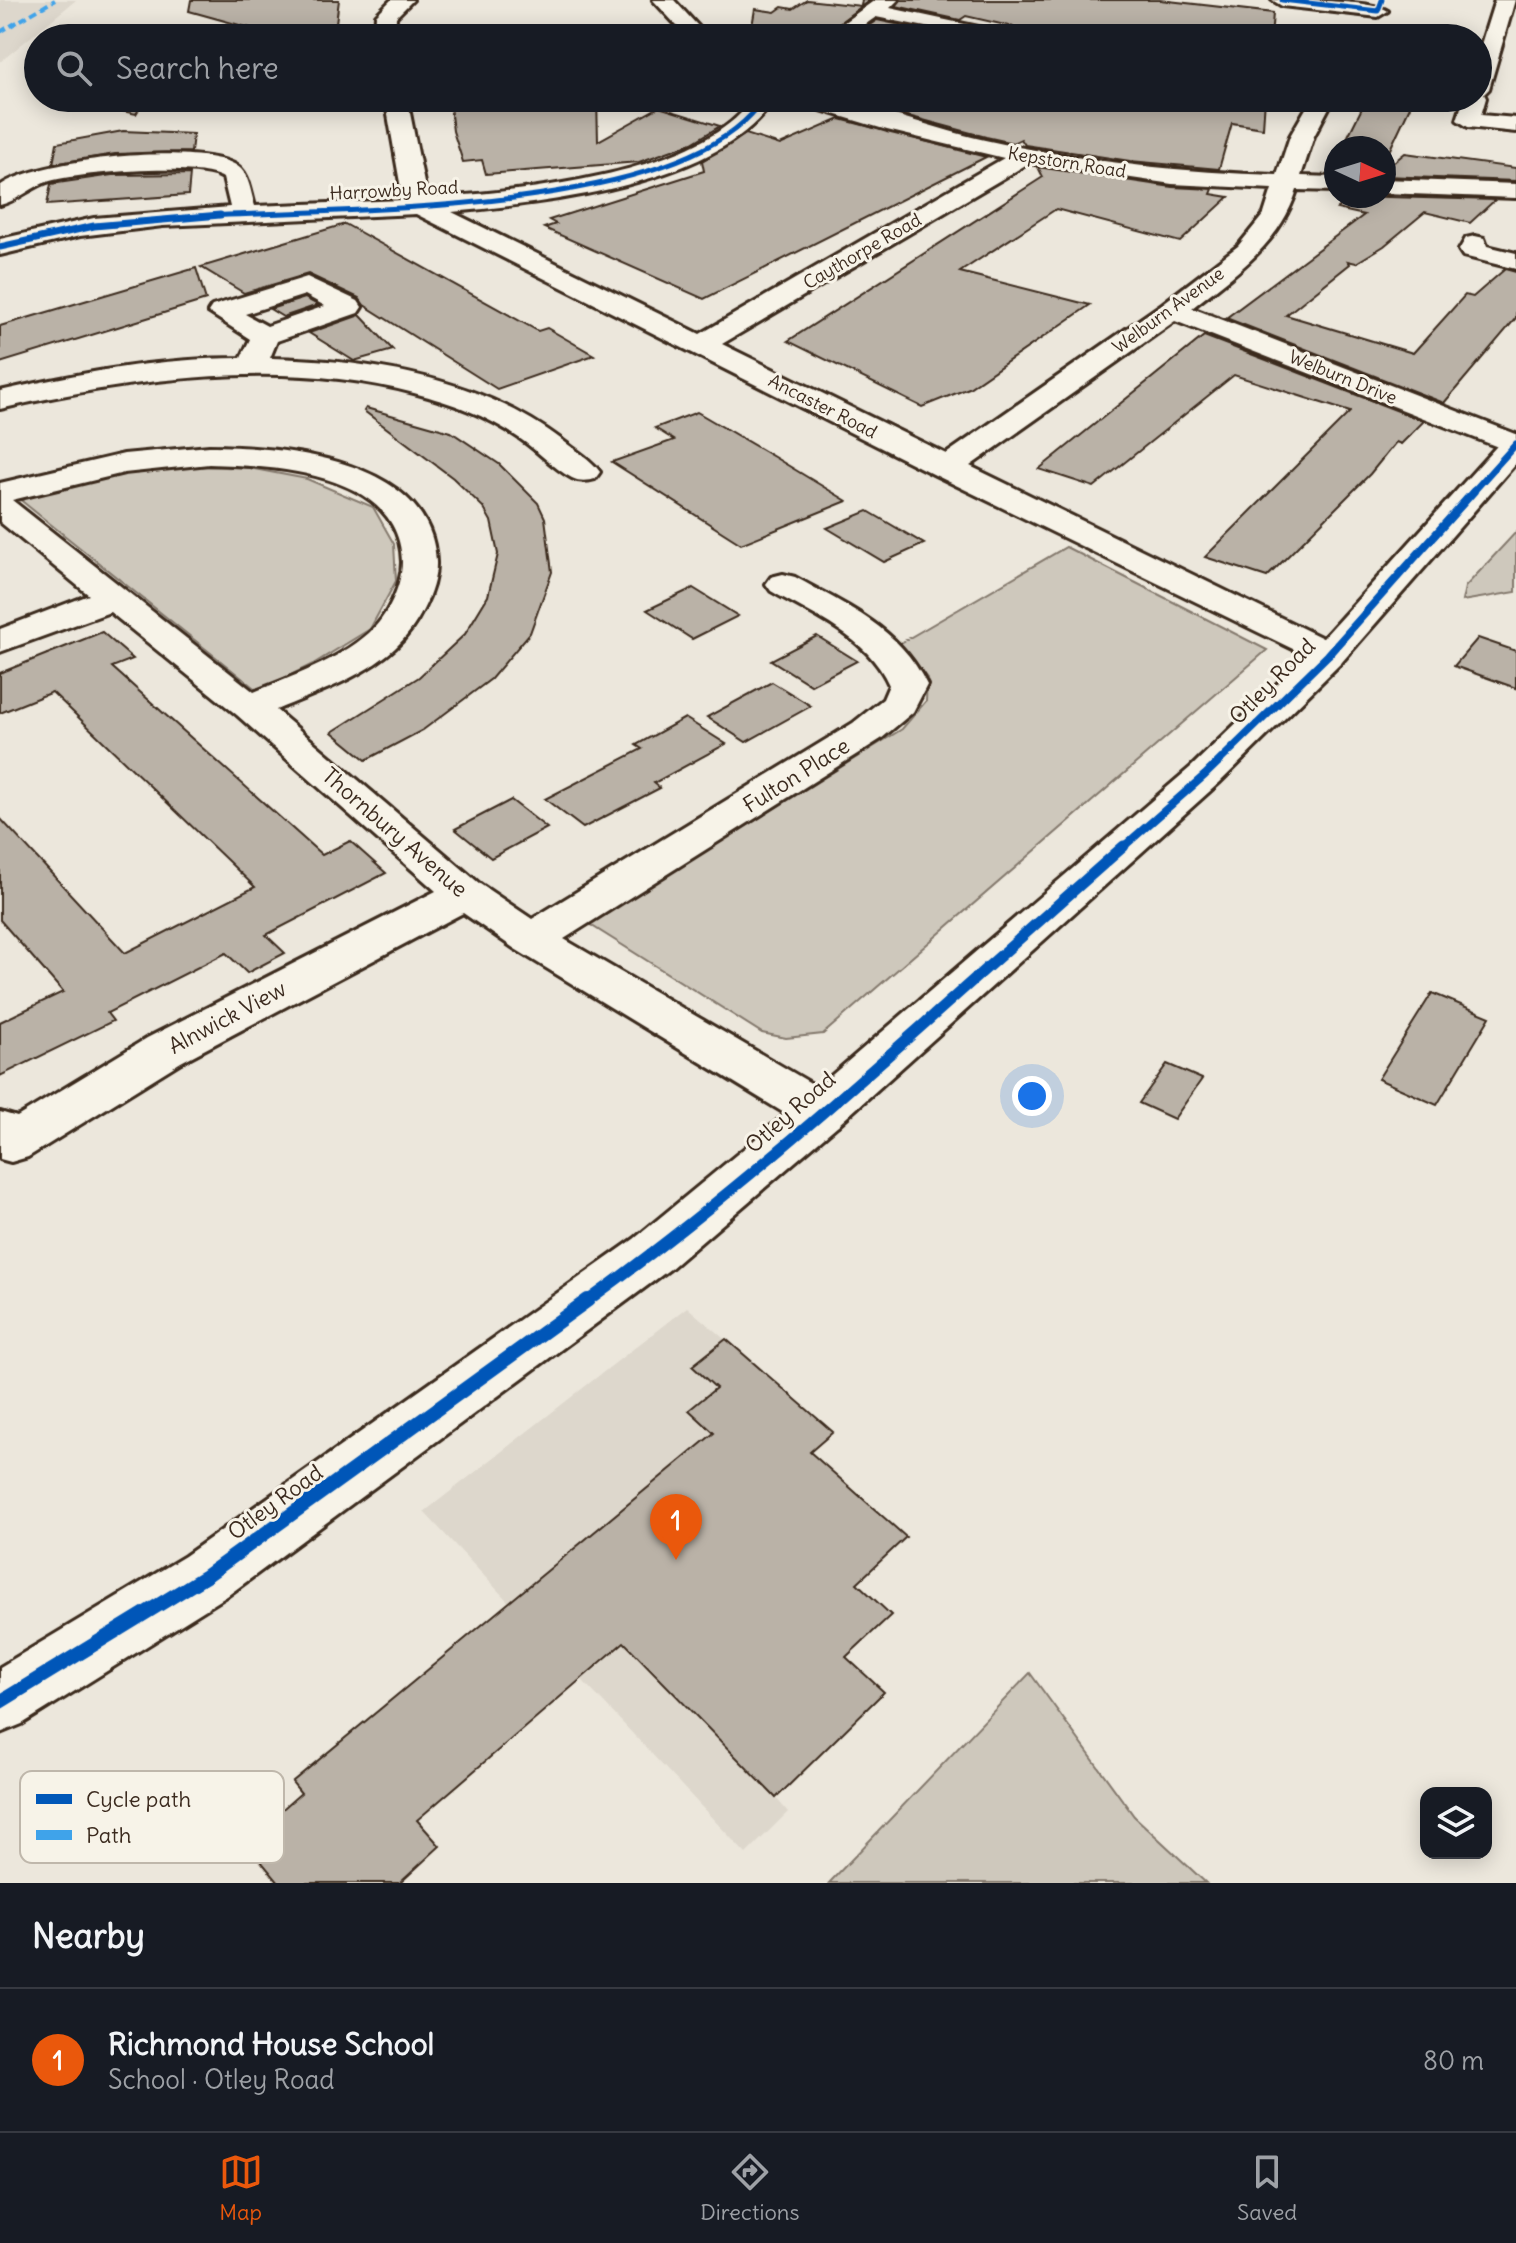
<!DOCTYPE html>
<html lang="en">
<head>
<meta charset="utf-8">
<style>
  body { margin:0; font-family:Delius,sans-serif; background:#242831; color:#f1f3f6 }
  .controls { position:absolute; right:24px; bottom:24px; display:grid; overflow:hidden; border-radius:16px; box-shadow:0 4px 20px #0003 }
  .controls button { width:72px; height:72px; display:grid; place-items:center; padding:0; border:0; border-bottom:2px solid #363941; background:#171b24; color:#f1f3f6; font:40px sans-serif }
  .compass { position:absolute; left:1324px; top:136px; width:72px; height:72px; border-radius:50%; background:#171b24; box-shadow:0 4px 20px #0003; rotate:94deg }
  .you { position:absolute; left:1032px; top:1096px; width:28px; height:28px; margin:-20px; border:6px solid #fff; border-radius:50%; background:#1a73e8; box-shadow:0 0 0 12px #1a73e833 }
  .badge { display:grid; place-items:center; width:52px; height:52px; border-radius:50%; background:#ea580c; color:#fff; font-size:26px; font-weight:700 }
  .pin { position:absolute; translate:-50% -66px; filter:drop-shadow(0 2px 4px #0008) }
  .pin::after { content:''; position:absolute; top:42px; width:28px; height:24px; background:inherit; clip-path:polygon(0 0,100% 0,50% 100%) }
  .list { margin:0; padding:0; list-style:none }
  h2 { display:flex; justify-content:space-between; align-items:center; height:104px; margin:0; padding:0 32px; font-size:34px }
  h2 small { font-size:26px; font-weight:400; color:#9ea1a6 }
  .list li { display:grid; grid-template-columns:52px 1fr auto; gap:24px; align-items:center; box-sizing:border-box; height:144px; padding:0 32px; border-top:2px solid #363941 }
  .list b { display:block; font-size:30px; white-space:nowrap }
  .list p { margin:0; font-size:26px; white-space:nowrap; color:#9ea1a6 }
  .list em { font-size:26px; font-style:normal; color:#9ea1a6 }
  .icon { flex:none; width:44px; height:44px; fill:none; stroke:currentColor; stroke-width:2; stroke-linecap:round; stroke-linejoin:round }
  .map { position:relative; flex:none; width:1516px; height:1883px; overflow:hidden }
  .search { position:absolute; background:#171b24; box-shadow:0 4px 20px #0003; left:24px; right:24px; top:24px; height:88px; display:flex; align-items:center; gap:20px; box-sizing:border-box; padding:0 28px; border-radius:44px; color:#9ea1a6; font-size:30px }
  .sheet { height:248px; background:#171b24 }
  nav { display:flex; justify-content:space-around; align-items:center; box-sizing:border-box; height:112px; border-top:2px solid #363941; background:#171b24; font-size:22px; color:#9ea1a6 }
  nav a { display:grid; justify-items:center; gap:4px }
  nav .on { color:#ea580c }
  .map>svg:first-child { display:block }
  .built { fill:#ddd7cc }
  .green { fill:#cec8bc; stroke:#84796d; stroke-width:2 }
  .building { fill:#bab2a7; stroke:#3b2a1e; stroke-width:2 }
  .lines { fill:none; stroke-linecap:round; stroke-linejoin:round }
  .street-casing { stroke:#3b2a1e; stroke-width:6 }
  .highway-casing { stroke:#3b2a1e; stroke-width:6 }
  .street { fill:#f7f3e8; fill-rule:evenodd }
  .highway { fill:#f7f3e8; fill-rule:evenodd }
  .quiet { stroke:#3fa3ea; stroke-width:4; stroke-dasharray:8 4; stroke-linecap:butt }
  .cycleway-far4-casing { stroke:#f7f3e8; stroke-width:8 }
  .cycleway-far3-casing { stroke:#f7f3e8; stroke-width:10 }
  .cycleway-far2-casing { stroke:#f7f3e8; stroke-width:12 }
  .cycleway-far1-casing { stroke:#f7f3e8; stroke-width:16 }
  .cycleway-casing { stroke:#f7f3e8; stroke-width:19 }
  .cycleway-far4 { stroke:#0057b8; stroke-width:5 }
  .cycleway-far3 { stroke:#0057b8; stroke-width:7 }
  .cycleway-far2 { stroke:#0057b8; stroke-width:8 }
  .cycleway-far1 { stroke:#0057b8; stroke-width:11 }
  .cycleway { stroke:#0057b8; stroke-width:14 }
  .labels { text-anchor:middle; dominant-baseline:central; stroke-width:6; stroke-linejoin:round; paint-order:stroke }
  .far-street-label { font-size:18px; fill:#3b2a1e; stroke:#f7f3e8 }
  .street-label { font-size:22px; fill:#3b2a1e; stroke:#f7f3e8 }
  .key { fill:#f7f3e8; stroke:#bfb7ab; stroke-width:2 }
  .key-label { font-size:22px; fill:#3b2a1e }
</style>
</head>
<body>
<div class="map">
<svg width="1516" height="1883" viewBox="0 0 1516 1883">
  <rect width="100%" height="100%" fill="#ece7dc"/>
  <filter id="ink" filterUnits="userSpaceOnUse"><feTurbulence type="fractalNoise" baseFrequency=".0125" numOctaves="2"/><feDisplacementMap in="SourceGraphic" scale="16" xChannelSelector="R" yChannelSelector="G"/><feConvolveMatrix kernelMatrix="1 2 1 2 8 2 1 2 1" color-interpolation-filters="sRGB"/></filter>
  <g filter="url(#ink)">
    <g class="built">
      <polygon points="0,0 76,0 0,62"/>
      <polygon points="687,1307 833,1432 810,1453 906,1537 857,1583 891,1615 847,1657 884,1692 776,1798 788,1812 746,1854 424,1512"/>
    </g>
    <g class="green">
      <polygon points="178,465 249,468 307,479 373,507 394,544 396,581 370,629 313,664 258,691 18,498 105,473"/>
      <polygon points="1516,532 1516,592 1462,601 1465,587"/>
      <polygon points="1066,547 1267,650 823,1034 786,1038 762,1033 589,924 902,729 926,701 927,678 899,644"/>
      <polygon points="1030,1673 1134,1816 1206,1883 829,1883"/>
    </g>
    <g class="building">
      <polygon points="191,0 339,0 334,38 286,38 189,11"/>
      <polygon points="807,0 861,6 862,0 870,0 819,38 750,38 755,9 775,12 782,7 793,9"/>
      <polygon points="901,0 1160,0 1273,13 1271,38 1062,38 966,16 960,20 896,6"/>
      <polygon points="877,20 938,33 929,38 851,38"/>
      <polygon points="60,98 146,98 136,114"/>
      <polygon points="449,98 597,98 598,141 659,107 720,126 692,143 639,162 486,174 482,160 463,162 453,131"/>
      <polygon points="889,98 1265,98 1263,128 1232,123 1219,169 1130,161 1025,145 1021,139 1013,143 986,137 871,106"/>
      <polygon points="1367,98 1414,98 1384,162 1384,148 1342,148"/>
      <polygon points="840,119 986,157 704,299 544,228 556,224 549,220 704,171 702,161 746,134 780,145"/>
      <polygon points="123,131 193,134 191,152 115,154 53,164 57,143"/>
      <polygon points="1405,153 1516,168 1516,181 1384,176 1384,170"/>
      <polygon points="1038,167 1172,187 1213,189 1211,194 1229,197 1180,242 1056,209 960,272 1090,305 969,388 922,407 788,341 1043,177"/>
      <polygon points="190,174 188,195 47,205 51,184 112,175"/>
      <polygon points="1352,196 1495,200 1470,223 1425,212 1384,246 1356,263 1348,261 1350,264 1286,315 1413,353 1465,295 1473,297 1505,269 1516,272 1516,318 1444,403 1226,318 1364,215 1337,209"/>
      <polygon points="345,224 538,331 547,328 594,355 497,389 364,305 359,298 308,274 244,293 201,267"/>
      <polygon points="196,268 206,300 0,363 0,326"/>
      <polygon points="305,298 318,305 283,317 270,309"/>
      <polygon points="360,315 393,350 354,361 309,333"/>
      <polygon points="1204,336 1424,421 1401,444 1396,442 1370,474 1267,577 1205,557 1350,412 1234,375 1094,487 1039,469"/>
      <polygon points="366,408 451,432 499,464 538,503 545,518 552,572 530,633 491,679 423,730 366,760 332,732 419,677 465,634 488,596 498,554 491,521 483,507 453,478 364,411"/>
      <polygon points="697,412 774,457 847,501 741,544 612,462 674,440 655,428"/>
      <polygon points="868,511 924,544 884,562 827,528"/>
      <polygon points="693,588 738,616 692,639 647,610"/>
      <polygon points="102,632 133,659 112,667 322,855 350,841 386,873 266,935 285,953 247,973 226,953 107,1013 113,1021 0,1076 0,1022 63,992 0,920 0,818 125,953 255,887 52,692 0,713 0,673"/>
      <polygon points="817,636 857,661 811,685 771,660"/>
      <polygon points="1478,638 1516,651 1516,688 1454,666"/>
      <polygon points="772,682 811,706 746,742 707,717"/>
      <polygon points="685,718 726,744 654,783 660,788 583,828 545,799 642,749 636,745"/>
      <polygon points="511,800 547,828 491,858 455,829"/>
      <polygon points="1432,993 1490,1017 1437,1105 1378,1079"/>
      <polygon points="1167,1064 1202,1079 1174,1119 1139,1103"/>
      <polygon points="726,1339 833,1432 810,1452 906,1537 857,1583 891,1615 846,1657 884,1692 776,1798 624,1642 417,1820 440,1846 400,1883 279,1883 245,1842 301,1793 292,1782 714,1433 689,1410 716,1388 692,1366"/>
    </g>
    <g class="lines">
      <defs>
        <g id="street">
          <polygon points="391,0 413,0 396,17 395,38 375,38 376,15"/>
          <polygon points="653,0 674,0 709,38 688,38"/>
          <polygon points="875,0 898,0 890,8 1011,34 1014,38 980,38 876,17 846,38 822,38"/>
          <path d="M1272,0C1296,0 1373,0 1388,11L1378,17L1282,6Z"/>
          <polygon points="1495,0 1515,0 1489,89 1484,94 1486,98 1481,115 1516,118 1516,132 1468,127 1457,120 1464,98 1478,98 1478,54"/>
          <path d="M385,98H407L427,198C512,193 704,175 753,98H775C722,185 545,203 452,212L700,334L1004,158L887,130L797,103L794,98C858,98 922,126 985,140C1081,161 1178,172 1277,175L1290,136L1312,98H1334L1314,136L1301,176L1336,177V191L1297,190C1279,245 1235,274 1192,308L1516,434V454L1175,321L970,466L1341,647L1346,655L1341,663L1328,666L935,475L416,214L163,226L80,236L0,255V239L94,218L230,207L223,178C199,162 80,173 50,181C32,186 18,201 0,205V186C37,159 192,143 234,164C249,171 250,190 255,206L403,200ZM1029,163L1172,184L1272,189L1264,214L1238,246L1162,304L946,454L722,344Z"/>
          <polygon points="1384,179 1516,184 1516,198 1384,193"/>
          <polygon points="1475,236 1484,238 1487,246 1516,253 1516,269 1463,256 1459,250 1466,238"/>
          <path d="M307,277L358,301L362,307L358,313L277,341L270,358C372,360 480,378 562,440C575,450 591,459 600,472L595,479C587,481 580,482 572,478C553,468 537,450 519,438C486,415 452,403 414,393C282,358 131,379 0,409V391C79,373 160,358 241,358L250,339L208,312L212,306ZM305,295L325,306L267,326L245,314Z"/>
          <path d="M209,446C286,447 432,459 436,562C437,590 416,629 395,648C362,678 316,693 276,710L480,884L532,919L853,723L883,699L889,685C868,637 814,616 771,591L766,584L771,577L783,574L795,577C847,606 900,628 927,685L913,712L881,739L564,939L838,1099L845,1112L838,1125L821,1130L804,1125L515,949L463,913L181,1062L28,1157L11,1162L0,1159V1112L17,1117L147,1038L436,891L237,715L110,612L0,652V629L89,595L0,522V483L124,454ZM209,464C275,466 400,472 402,562C402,586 387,617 369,633C337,661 293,676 254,692L12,500L124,473Z"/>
        </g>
        <polygon id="highway" points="1516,435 1516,463 1341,663 1219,783 838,1125 670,1269 227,1596 22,1724 0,1733 0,1667 185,1556 634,1239 804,1099 1191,767 1315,647 1505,437"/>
      </defs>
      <use href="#street" class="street-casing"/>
      <use href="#highway" class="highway-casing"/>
      <use href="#street" class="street"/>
      <use href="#highway" class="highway"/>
      <polyline class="quiet" points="0,32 55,0"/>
      <defs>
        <g id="cycleway-far4">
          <polyline points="1282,0 1378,11 1382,0"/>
          <path d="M189,217C322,208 688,220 764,98"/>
        </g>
        <g id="cycleway-far3">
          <polyline points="0,247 94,226 220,215"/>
          <polyline points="1472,493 1516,444"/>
        </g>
        <polyline id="cycleway-far2" points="1122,848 1205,775 1328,655 1474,491"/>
        <path id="cycleway-far1" d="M586,1302C776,1165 948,1000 1124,846"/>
        <polyline id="cycleway" points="0,1702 206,1576 588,1300"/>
      </defs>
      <use href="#cycleway-far4" class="cycleway-far4-casing"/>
      <use href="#cycleway-far3" class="cycleway-far3-casing"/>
      <use href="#cycleway-far2" class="cycleway-far2-casing"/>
      <use href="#cycleway-far1" class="cycleway-far1-casing"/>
      <use href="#cycleway" class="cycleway-casing"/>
      <use href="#cycleway-far4" class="cycleway-far4"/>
      <use href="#cycleway-far3" class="cycleway-far3"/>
      <use href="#cycleway-far2" class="cycleway-far2"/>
      <use href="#cycleway-far1" class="cycleway-far1"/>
      <use href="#cycleway" class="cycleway"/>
    </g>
  </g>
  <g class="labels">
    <g class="far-street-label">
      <text transform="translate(1067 162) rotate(9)">Kepstorn Road</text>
      <text transform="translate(394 190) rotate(-3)">Harrowby Road</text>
      <text transform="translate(862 251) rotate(-30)">Caythorpe Road</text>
      <text transform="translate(1168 310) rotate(-36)">Welburn Avenue</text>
      <text transform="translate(1343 377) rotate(22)">Welburn Drive</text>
      <text transform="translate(823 406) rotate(27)">Ancaster Road</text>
    </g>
    <g class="street-label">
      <text transform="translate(1272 681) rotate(-45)">Otley Road</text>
      <text transform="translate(796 775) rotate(-32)">Fulton Place</text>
      <text transform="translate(395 832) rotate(41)">Thornbury Avenue</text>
      <text transform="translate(227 1017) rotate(-28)">Alnwick View</text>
      <text transform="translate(790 1112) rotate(-41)">Otley Road</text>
      <text transform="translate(275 1502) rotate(-36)">Otley Road</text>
    </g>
  </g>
  <rect x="20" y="1771" width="264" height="92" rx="12" class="key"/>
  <rect x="36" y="1794" width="36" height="10" fill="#0057b8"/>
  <rect x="36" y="1830" width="36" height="10" fill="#3fa3ea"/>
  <g class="key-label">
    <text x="86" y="1807">Cycle path</text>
    <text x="86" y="1843">Path</text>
  </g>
</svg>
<div class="controls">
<button><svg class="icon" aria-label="layers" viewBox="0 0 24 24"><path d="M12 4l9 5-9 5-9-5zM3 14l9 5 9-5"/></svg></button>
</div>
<svg class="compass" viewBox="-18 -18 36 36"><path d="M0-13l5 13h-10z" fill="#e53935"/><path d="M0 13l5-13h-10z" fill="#9ea1a6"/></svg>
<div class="you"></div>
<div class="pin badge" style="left:676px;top:1560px">1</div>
<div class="search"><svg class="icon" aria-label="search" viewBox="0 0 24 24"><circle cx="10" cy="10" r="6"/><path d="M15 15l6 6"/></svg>Search here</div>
</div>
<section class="sheet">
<h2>Nearby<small></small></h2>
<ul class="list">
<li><span class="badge">1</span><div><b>Richmond House School</b><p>School · Otley Road</p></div><em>80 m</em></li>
</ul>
</section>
<nav>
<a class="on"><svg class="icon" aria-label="map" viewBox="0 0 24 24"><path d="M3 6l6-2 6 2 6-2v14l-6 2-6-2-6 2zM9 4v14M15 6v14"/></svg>Map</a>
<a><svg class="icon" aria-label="directions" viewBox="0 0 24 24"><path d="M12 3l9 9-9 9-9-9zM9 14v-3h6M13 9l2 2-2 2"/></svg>Directions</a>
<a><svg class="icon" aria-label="saved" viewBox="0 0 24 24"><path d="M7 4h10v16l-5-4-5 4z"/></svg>Saved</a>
</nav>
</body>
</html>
